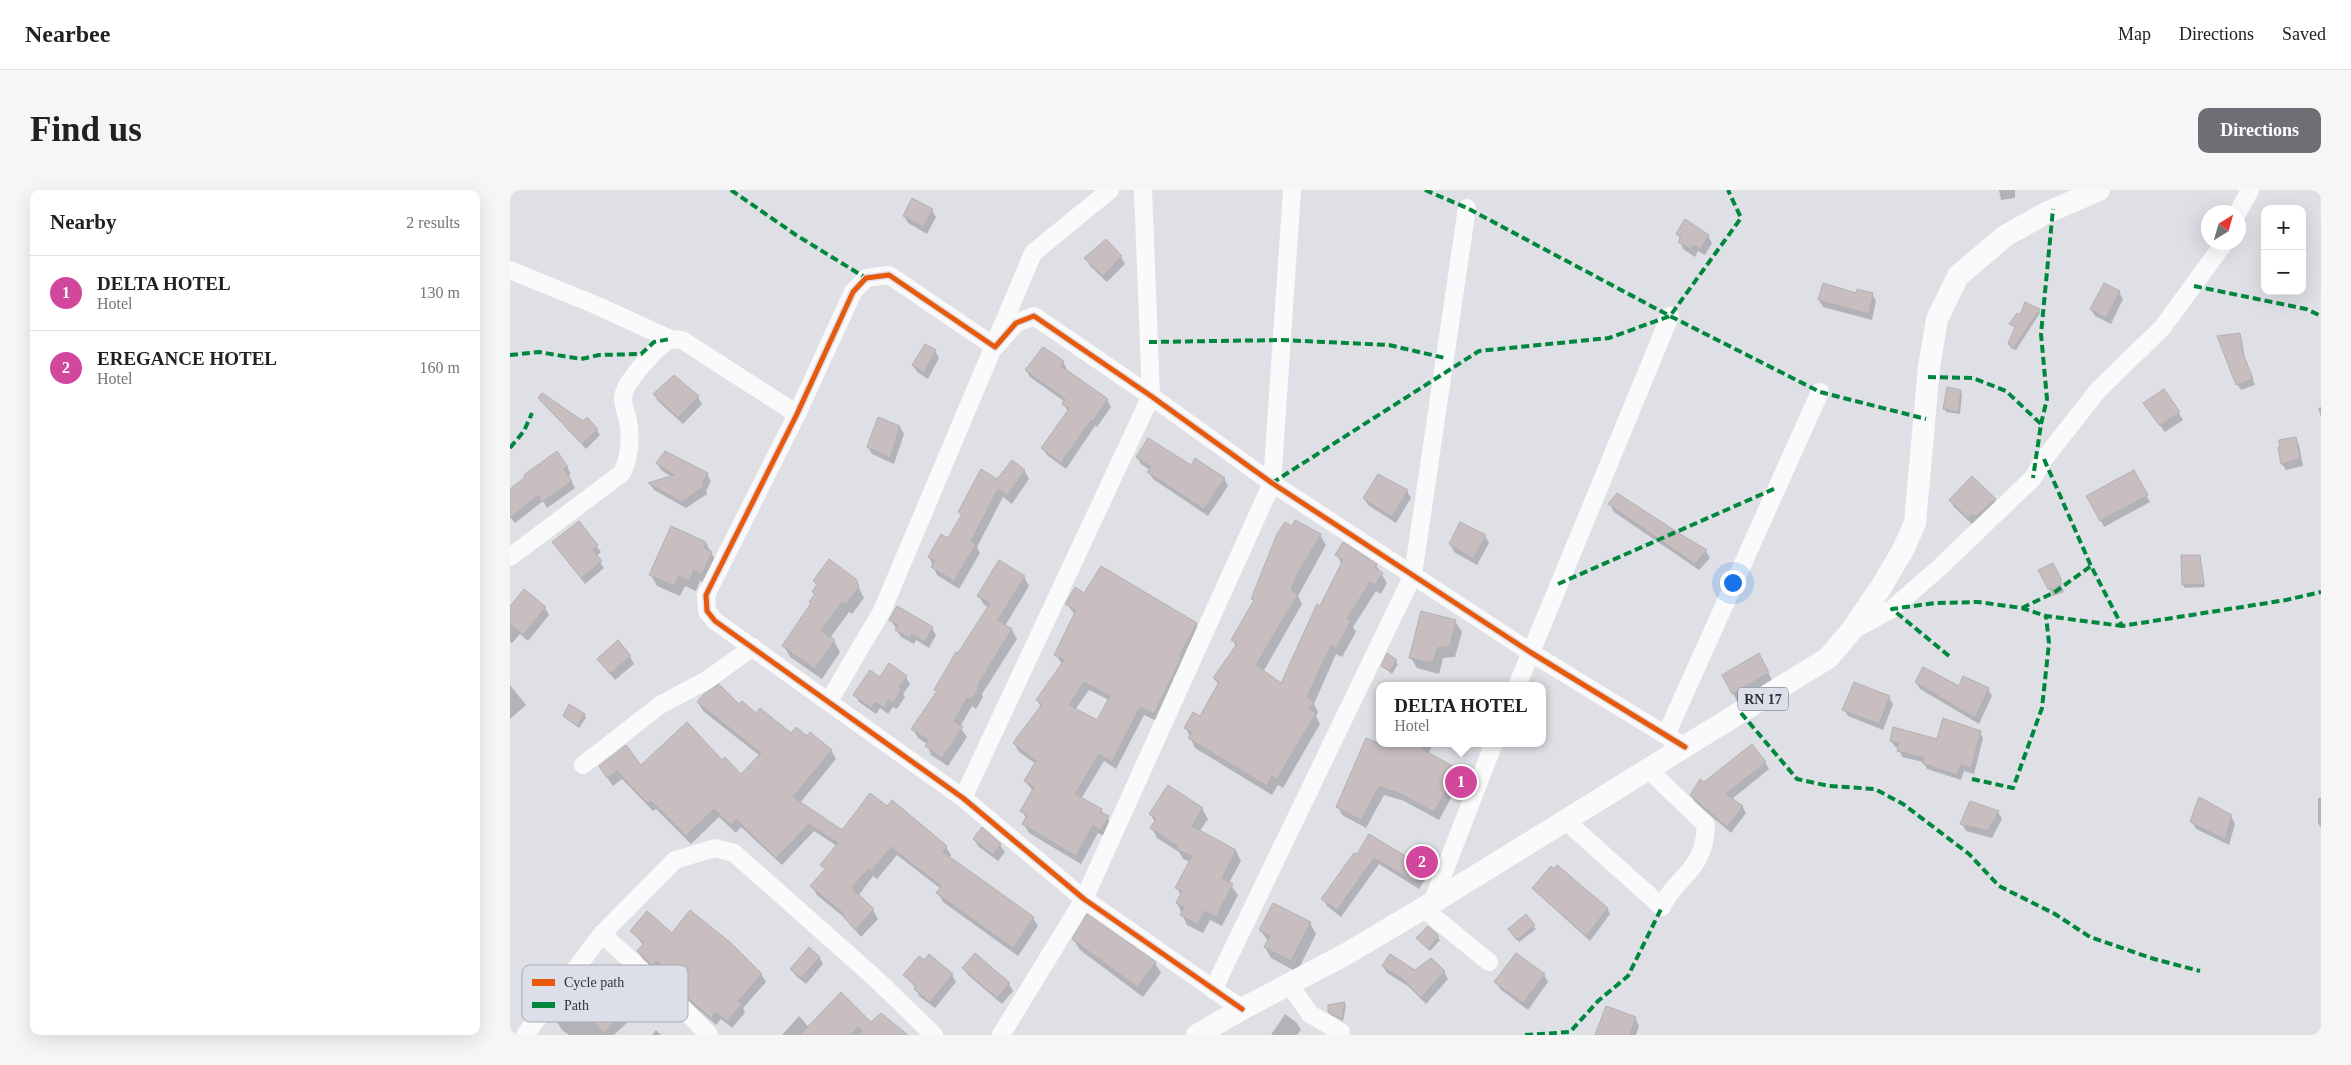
<!DOCTYPE html>
<html lang="en">
<head>
<meta charset="utf-8">
<style>
  body { margin:0; font-family:Georgia,serif; background:#f6f6f6; color:#202124 }
  .controls { position:absolute; right:15px; top:15px; display:grid; overflow:hidden; border-radius:10px; box-shadow:0 5px 20px #0002 }
  .controls button { width:45px; height:45px; display:grid; place-items:center; padding:0; border:0; border-bottom:1px solid #e0e0e0; background:#fff; color:#202124; font:25px sans-serif }
  .compass { position:absolute; left:1691px; top:15px; width:45px; height:45px; border-radius:50%; background:#fff; box-shadow:0 5px 20px #0002; rotate:37deg }
  .you { position:absolute; left:1222px; top:392px; width:18px; height:18px; margin:-12px; border:4px solid #fff; border-radius:50%; background:#1a73e8; box-shadow:0 0 0 8px #1a73e833 }
  .badge { display:grid; place-items:center; width:32px; height:32px; border-radius:50%; background:#6e6f74; color:#fff; font-size:16px; font-weight:700 }
  .pin { position:absolute; translate:-50% -50%; border:2px solid #fff; box-shadow:0 1px 5px #0006 }
  .popup { position:absolute; left:866px; top:492px; width:170px; height:65px; box-sizing:border-box; display:grid; place-content:center; border-radius:10px; background:#fff; filter:drop-shadow(0 1px 4px #0005); font-size:16px; white-space:nowrap; color:#757577 }
  .popup b { font-size:19px; color:#202124 }
  .popup::after { content:''; position:absolute; left:50%; top:100%; margin-left:-10px; border:10px solid transparent; border-top-color:#fff }
  .list { margin:0; padding:0; list-style:none }
  h2 { display:flex; justify-content:space-between; align-items:center; height:65px; margin:0; padding:0 20px; font-size:21px }
  h2 small { font-size:16px; font-weight:400; color:#757577 }
  .list li { display:grid; grid-template-columns:32px 1fr auto; gap:15px; align-items:center; box-sizing:border-box; height:75px; padding:0 20px; border-top:1px solid #e0e0e0 }
  .list b { display:block; font-size:19px; white-space:nowrap }
  .list p { margin:0; font-size:16px; white-space:nowrap; color:#757577 }
  .list em { font-size:16px; font-style:normal; color:#757577 }
  .map { position:relative; flex:none; width:1811px; height:845px; overflow:hidden; border-radius:10px }
  header { display:flex; align-items:center; gap:30px; box-sizing:border-box; height:70px; padding:0 25px; background:#fff; border-bottom:1px solid #e0e0e0 }
  header strong { font-size:24px }
  nav { display:flex; gap:28px; margin-inline-start:auto; font-size:18px }
  .intro { display:flex; align-items:center; justify-content:space-between; box-sizing:border-box; height:120px; padding:0 30px }
  h1 { margin:0; font-size:35px }
  .button { padding:12px 22px; border-radius:10px; background:#6e6f74; color:#fff; font-size:18px; font-weight:700 }
  main { display:flex; gap:30px; padding:0 30px }
  aside { flex:1; background:#fff; border-radius:10px; box-shadow:0 5px 20px #0002 }
  .map>svg:first-child { display:block }
  .shadow { fill:#0003; fill-rule:evenodd }
  .building { fill:#c8bec0; stroke:#b1b0b2; fill-rule:evenodd }
  .lines { fill:none; stroke-linecap:round; stroke-linejoin:round }
  .minor { stroke:#fafafb; stroke-width:18 }
  .major { stroke:#fafafb; stroke-width:22 }
  .quiet { stroke:#00873e; stroke-width:4; stroke-dasharray:8 4; stroke-linecap:butt }
  .cycleway-casing { stroke:#dcdfe9; stroke-width:8 }
  .cycleway { stroke:#e8590c; stroke-width:5 }
  .labels { text-anchor:middle; dominant-baseline:central; stroke-width:5; stroke-linejoin:round; paint-order:stroke }
  .shield { fill:#dcdfe9; stroke:#64666c; stroke-width:1 }
  .shield-label { font-size:14px; font-weight:bold; fill:#313236 }
  .key { fill:#dcdfe9; stroke:#a9abb3; stroke-width:1 }
  .key-label { font-size:14px; fill:#313236 }
</style>
</head>
<body>
<header>
<strong>Nearbee</strong>
<nav><a>Map</a><a>Directions</a><a>Saved</a></nav>
</header>
<div class="intro"><h1>Find us</h1><a class="button">Directions</a></div>
<main>
<aside>
<h2>Nearby<small>2 results</small></h2>
<ul class="list">
<li><span class="badge" style="background:#d1479c">1</span><div><b>DELTA HOTEL</b><p>Hotel</p></div><em>130 m</em></li>
<li><span class="badge" style="background:#d1479c">2</span><div><b>EREGANCE HOTEL</b><p>Hotel</p></div><em>160 m</em></li>
</ul>
</aside>
<div class="map">
<svg width="1811" height="845" viewBox="0 0 1811 845">
  <rect width="100%" height="100%" fill="#dfe0e6"/>
  <g class="shadow">
    <polygon points="1489,0 1505,0 1505,8 1491,10"/>
    <polygon points="422,20 426,27 417,44 398,33 394,26"/>
    <polygon points="1168,44 1198,46 1202,53 1195,65 1188,61 1185,67 1173,59"/>
    <polygon points="611,67 615,74 597,92 580,76 576,69"/>
    <polygon points="1609,102 1613,109 1601,134 1585,126 1581,119"/>
    <polygon points="1347,104 1362,104 1366,111 1362,130 1313,117 1309,110"/>
    <polygon points="1529,120 1530,123 1506,160 1501,158 1499,154 1506,139 1501,134 1511,127"/>
    <polygon points="1729,145 1732,150 1735,170 1745,195 1731,200 1727,194"/>
    <polygon points="416,155 425,161 429,168 418,189 407,182 403,175"/>
    <polygon points="553,172 557,179 556,181 597,210 601,217 587,237 585,236 556,279 537,265 533,258 559,222 553,214 555,212 520,187 516,180"/>
    <polygon points="164,186 188,207 192,214 173,234 148,211 144,204"/>
    <polygon points="1654,200 1673,230 1655,242 1639,220"/>
    <polygon points="1450,201 1452,204 1450,224 1436,222 1435,219"/>
    <polygon points="29,208 87,240 90,245 76,259"/>
    <polygon points="1811,217 1811,227 1808,218"/>
    <polygon points="390,237 394,244 384,274 362,264 358,257"/>
    <polygon points="1785,248 1789,255 1793,276 1776,280 1772,274"/>
    <polygon points="627,267 681,277 714,288 718,296 698,326 643,289 639,282 640,280 631,274"/>
    <polygon points="147,273 197,284 201,291 196,301 197,304 176,318 144,300 140,294 162,287 151,280"/>
    <polygon points="57,277 61,284 58,286 65,298 37,318 33,311 5,333 0,327 0,301"/>
    <polygon points="514,280 519,289 502,314 493,307 467,357 470,363 449,399 427,385 419,367 439,350 452,326 450,322 488,291"/>
    <polygon points="1623,282 1640,312 1594,337 1578,306"/>
    <polygon points="869,286 897,301 901,308 886,333 858,315 854,308"/>
    <polygon points="1107,304 1196,361 1200,368 1189,380 1104,322 1100,314"/>
    <polygon points="1440,310 1485,310 1489,317 1463,335 1444,317"/>
    <polygon points="69,333 91,362 86,366 94,378 75,394 48,358"/>
    <polygon points="782,337 810,345 816,355 788,406 792,414 753,482 771,495 832,375 827,365 866,375 877,393 871,404 866,401 843,437 846,442 832,467 826,464 804,514 808,522 806,526 810,534 773,598 768,595 762,605 685,558 676,538 690,528 709,495 704,488 726,457 723,450 745,412 742,409"/>
    <polygon points="975,346 979,353 967,375 944,362 940,354"/>
    <polygon points="196,353 207,373 198,394 190,391 186,401 175,396 170,406 147,396 141,385"/>
    <polygon points="1690,366 1695,397 1675,398 1673,395"/>
    <polygon points="1546,381 1554,402 1543,406 1539,398"/>
    <polygon points="514,387 519,396 495,436 502,440 507,449 472,504 473,507 466,519 462,516 450,537 457,547 438,576 421,565 417,554 408,548 403,539 427,503 426,500 479,417 474,415 469,406"/>
    <polygon points="345,390 354,408 342,424 339,422 320,448 324,451 330,462 312,489 280,467 274,456 302,414 300,412 305,405 303,402 307,396 304,391"/>
    <path d="M575,404L686,434L691,443L649,532L634,525L606,579L594,571L571,609L591,620L603,636L596,647L588,643L571,674L519,643L514,634L517,629L512,621L523,601L515,591L526,574L509,562L504,553L531,517L527,510L552,474L546,465L565,425L557,414ZM579,500L599,510L588,532L565,520Z"/>
    <polygon points="35,418 39,425 18,451 10,444 2,453 0,452 0,427"/>
    <polygon points="387,418 422,438 426,445 419,458 406,450 404,454 391,447 381,430"/>
    <polygon points="945,431 952,442 945,467 933,468 929,484 907,478 901,468"/>
    <polygon points="877,465 888,474 882,484 872,476"/>
    <polygon points="120,467 124,474 105,490 89,469"/>
    <polygon points="1252,471 1262,490 1227,511 1214,486"/>
    <polygon points="396,487 400,494 393,504 395,507 387,519 383,517 378,524 370,518 366,524 349,512 345,505 370,489"/>
    <polygon points="1406,492 1478,499 1482,506 1469,534 1410,499"/>
    <polygon points="0,495 16,515 0,529"/>
    <polygon points="1379,507 1383,514 1373,540 1338,526 1334,519"/>
    <polygon points="188,512 230,516 282,545 297,548 321,560 326,569 290,613 333,642 436,657 441,665 439,668 523,728 528,736 508,766 433,712 428,703 431,699 387,665 367,689 363,686 348,706 363,720 368,729 351,747 336,729 307,705 302,697 315,680 312,675 327,656 304,641 272,675 231,637 226,643 209,627 181,654 146,619 143,621 112,589 103,596 90,577 131,577 212,571 231,586 250,566 193,521"/>
    <polygon points="74,524 76,528 69,538 54,526"/>
    <polygon points="1470,542 1473,548 1464,584 1454,581 1451,590 1417,579 1413,572 1392,567 1389,558 1385,557 1381,551 1428,551"/>
    <polygon points="894,553 923,553 918,564 947,580 952,588 929,630 894,611 874,605 856,638 832,625 828,617 889,564"/>
    <polygon points="1255,572 1259,579 1222,609 1232,616 1236,623 1221,643 1185,612 1181,605 1194,593"/>
    <polygon points="658,596 692,619 698,629 690,641 726,661 731,671 719,693 728,705 712,736 700,730 693,743 677,735 667,713 671,706 667,698 681,672 673,669 669,662 647,648 642,638 645,632 640,624"/>
    <polygon points="1808,608 1811,608 1811,638 1808,633"/>
    <polygon points="1488,622 1492,629 1482,648 1456,641 1452,634"/>
    <polygon points="1721,626 1725,634 1719,655 1686,639 1682,632"/>
    <polygon points="860,645 913,678 918,685 909,699 869,674 831,727 817,716 813,709 848,665"/>
    <polygon points="464,649 490,655 495,662 488,671 468,656"/>
    <polygon points="1024,698 1097,718 1100,724 1080,751 1027,703"/>
    <polygon points="1016,726 1026,739 1009,752 1001,742"/>
    <polygon points="800,733 806,744 787,782 761,768 755,757 758,751 750,740"/>
    <polygon points="918,737 930,750 920,761 910,751"/>
    <polygon points="122,741 163,744 251,784 256,792 233,818 235,823 222,838 211,829 206,835 177,810 173,802 176,798 152,778 148,783 133,769 128,761 133,755"/>
    <polygon points="563,749 645,773 651,783 633,807 570,760"/>
    <polygon points="465,765 499,794 503,801 492,814 458,785 454,778"/>
    <polygon points="419,766 442,785 446,792 425,818 409,806 406,798 394,785"/>
    <polygon points="309,767 313,774 296,794 286,786 282,779"/>
    <polygon points="921,770 934,782 938,789 916,814 898,796 877,783 873,776 905,782"/>
    <polygon points="1034,785 1038,792 1018,820 990,799 986,792"/>
    <polygon points="88,794 94,799 116,807 121,815 117,820 122,828 104,845 59,845 52,840 47,832 58,818 61,821"/>
    <polygon points="834,813 836,816 833,831 821,825 819,822"/>
    <polygon points="775,824 787,833 791,840 787,845 761,845"/>
    <polygon points="289,826 302,841 299,845 272,845"/>
    <polygon points="1125,828 1129,836 1126,845 1088,845"/>
    <polygon points="329,833 361,834 395,845 319,845"/>
    <polygon points="146,840 151,845 142,845"/>
  </g>
  <g class="building">
    <polygon points="402,8 423,19 413,37 393,26"/>
    <polygon points="1175,29 1199,45 1190,59 1184,55 1181,60 1168,52 1171,47 1166,44"/>
    <polygon points="596,49 612,66 593,86 574,68"/>
    <polygon points="1313,93 1346,103 1347,99 1363,103 1359,124 1308,110"/>
    <polygon points="1594,93 1610,101 1596,128 1580,119"/>
    <polygon points="1515,112 1530,119 1504,158 1498,154 1505,137 1499,134 1507,123 1510,125"/>
    <polygon points="1730,143 1733,163 1743,189 1726,195 1707,146"/>
    <polygon points="415,154 426,160 414,183 402,175"/>
    <polygon points="533,157 554,171 551,176 598,209 583,231 581,230 551,273 531,258 559,219 552,214 555,209 515,180"/>
    <polygon points="164,185 189,206 168,228 143,204"/>
    <polygon points="1437,197 1451,200 1448,222 1433,219"/>
    <polygon points="1654,199 1670,222 1650,236 1633,213"/>
    <polygon points="32,203 73,231 77,227 88,239 72,254 28,208"/>
    <polygon points="368,227 390,236 380,268 357,257"/>
    <polygon points="1786,247 1790,269 1771,274 1768,257 1770,257 1769,250"/>
    <polygon points="638,248 681,275 685,268 715,288 694,319 637,282 641,277 626,267"/>
    <polygon points="47,261 58,277 54,279 62,291 32,312 28,305 0,328 0,299 15,287 14,285"/>
    <polygon points="155,261 198,283 192,294 194,296 172,312 138,293 164,285 146,273"/>
    <polygon points="502,270 515,280 497,306 488,299 461,351 466,354 444,391 421,377 425,371 418,367 431,344 438,348 452,324 448,322 471,279 487,289"/>
    <polygon points="1624,280 1638,305 1590,331 1576,306"/>
    <polygon points="868,284 898,300 882,327 853,308"/>
    <polygon points="1462,286 1486,309 1466,326 1461,325 1458,328 1439,310"/>
    <polygon points="1107,303 1170,344 1197,360 1185,374 1098,314"/>
    <polygon points="785,330 811,344 787,385 781,400 788,404 746,475 771,493 807,414 810,416 833,370 825,365 833,352 867,374 865,378 873,383 865,395 860,392 837,429 841,431 826,458 821,455 797,507 804,512 799,519 806,523 767,589 762,586 757,596 678,548 682,542 674,538 683,522 690,526 709,492 703,488 727,454 721,450 744,410 741,409 767,344 775,332 782,336"/>
    <polygon points="69,331 88,355 83,360 92,371 71,388 42,352"/>
    <polygon points="950,332 976,345 963,369 939,354"/>
    <polygon points="161,336 196,352 194,358 202,362 192,384 184,380 180,391 169,386 164,396 139,385"/>
    <polygon points="1671,365 1690,365 1694,394 1672,395"/>
    <polygon points="319,369 346,389 349,397 336,414 332,412 311,441 325,450 305,479 272,456 301,413 299,412 305,404 302,402 307,394 303,391"/>
    <polygon points="489,370 515,386 488,430 502,439 467,496 469,497 461,510 457,508 444,531 453,537 432,568 415,556 418,550 401,539 427,501 424,500 446,462 448,463 480,413 467,406"/>
    <polygon points="1543,373 1551,389 1551,394 1544,399 1538,399 1528,380"/>
    <path d="M591,376L687,433L669,466L671,468L644,524L630,517L602,572L589,564L565,604L592,619L590,622L599,626L591,640L583,635L566,666L512,634L517,625L510,621L524,597L514,591L526,571L503,553L532,514L526,510L554,470L544,465L566,420L555,414L556,413L565,397L574,403ZM574,492L600,506L587,530L559,515Z"/>
    <polygon points="14,399 36,417 13,445 0,434 0,416"/>
    <polygon points="387,416 423,437 415,452 402,444 400,448 385,440 388,435 379,430"/>
    <polygon points="911,421 946,430 940,456 927,458 923,473 899,468"/>
    <polygon points="108,450 121,466 100,484 87,469"/>
    <polygon points="877,463 887,470 880,481 871,476"/>
    <polygon points="1249,463 1259,483 1222,504 1212,485"/>
    <polygon points="379,473 397,486 389,497 392,499 383,513 379,510 374,518 366,512 361,518 343,505 360,480 370,487"/>
    <polygon points="1413,477 1449,496 1453,486 1479,498 1465,528 1405,492"/>
    <polygon points="1344,492 1380,506 1369,534 1332,520"/>
    <polygon points="209,494 229,514 232,511 246,523 250,518 281,543 286,537 297,546 300,542 322,560 283,607 332,640 360,603 377,616 382,610 437,656 433,662 524,727 503,758 426,703 431,696 381,657 361,681 358,679 342,698 364,719 345,740 333,726 334,724 300,696 315,679 310,675 328,653 299,634 266,668 226,629 221,635 204,619 176,646 141,611 138,614 107,581 97,588 89,576 116,555 131,575 177,532 212,570 215,567 231,584 251,563 187,512 194,504"/>
    <polygon points="59,514 75,524 67,536 53,526"/>
    <polygon points="1433,528 1471,541 1461,578 1451,575 1447,585 1412,573 1414,568 1387,561 1389,553 1380,551 1383,537 1427,549"/>
    <polygon points="856,548 868,553 915,553 912,559 948,579 924,622 889,603 869,597 851,630 826,617"/>
    <polygon points="1242,554 1256,572 1216,604 1233,616 1217,637 1180,605 1190,589 1194,592"/>
    <polygon points="658,595 693,618 682,636 726,660 712,688 723,694 706,727 695,721 687,734 670,725 674,717 666,713 672,701 665,698 682,666 666,659 667,656 640,638 646,629 639,624"/>
    <polygon points="1689,607 1722,625 1715,649 1680,632"/>
    <polygon points="1460,611 1489,621 1478,641 1450,634"/>
    <polygon points="472,637 491,654 483,665 463,649"/>
    <polygon points="859,644 914,677 905,692 864,668 827,720 811,709 844,663 847,664"/>
    <polygon points="1047,675 1098,718 1076,746 1022,698 1041,676 1044,679"/>
    <polygon points="763,713 801,732 781,771 754,757 760,746 749,740"/>
    <polygon points="180,720 221,753 252,784 228,811 232,814 217,831 206,822 201,828 171,802 177,796 147,771 143,776 127,761 134,753 120,741 137,721 162,743"/>
    <polygon points="577,724 646,772 627,797 562,749"/>
    <polygon points="1016,724 1025,735 1007,750 998,739"/>
    <polygon points="918,736 929,746 918,759 906,748"/>
    <polygon points="299,757 310,767 291,788 280,779"/>
    <polygon points="465,763 500,793 487,808 452,778"/>
    <polygon points="1006,763 1035,784 1013,813 984,792"/>
    <polygon points="419,764 443,784 420,812 404,799 406,796 393,785 409,766 414,770"/>
    <polygon points="880,764 905,780 921,768 935,781 911,808 893,789 872,776"/>
    <polygon points="101,790 118,807 112,813 118,819 94,843 66,814 88,792 93,798"/>
    <polygon points="331,802 361,832 371,823 398,845 348,845 352,841 348,837 340,845 290,845"/>
    <polygon points="835,812 832,829 818,822 818,815"/>
    <polygon points="1096,816 1126,827 1120,845 1085,845"/>
  </g>
  <g class="lines">
    <g class="minor">
      <polyline points="1728,22 1740,0"/>
      <polyline points="0,80 88,116 160,149"/>
      <path d="M0,367L112,283C120,267 121,248 118,230C116,223 113,215 113,208C114,192 146,158 160,149L172,150L287,224"/>
      <polyline points="1343,440 1382,419 1430,377 1523,288 1534,269 1589,199 1652,138 1715,52"/>
      <polyline points="1007,496 1160,126"/>
      <polyline points="319,511 372,421 523,63 600,0"/>
      <polyline points="1156,545 1310,202"/>
      <polyline points="73,575 150,515 197,490 243,457"/>
      <polyline points="453,608 641,206 633,0"/>
      <path d="M1055,630L1152,717C1160,696 1183,684 1191,662C1195,654 1195,643 1196,635L1138,579"/>
      <polyline points="922,713 984,553"/>
      <polyline points="914,719 979,772"/>
      <polyline points="92,744 174,819 199,845"/>
      <polyline points="779,794 800,824 831,842 830,845"/>
      <polyline points="703,800 903,385 957,18"/>
      <polyline points="732,819 574,709 453,608 205,431 197,421 196,405 287,224 343,102 356,88 379,85 485,157 506,133 524,126 641,206 762,293 1020,462 1175,557"/>
      <polyline points="15,845 92,744 165,670 205,658 224,663 365,788 424,845"/>
      <polyline points="491,845 574,709 762,293 782,0"/>
    </g>
    <polyline class="major" points="687,845 732,819 838,763 922,713 1318,468 1342,440 1371,397 1393,360 1405,333 1419,177 1427,129 1448,86 1495,46 1536,23 1589,0"/>
    <g class="quiet">
      <polyline points="221,0 286,45 356,88"/>
      <polyline points="915,0 957,18 1160,126 1310,202 1416,229"/>
      <polyline points="1684,96 1796,119 1811,126"/>
      <polyline points="639,152 772,150 879,155 935,168"/>
      <polyline points="0,165 29,162 71,169 89,165 131,164 144,152 160,149"/>
      <polyline points="1418,187 1463,188 1496,201 1531,234 1523,288"/>
      <polyline points="1531,234 1537,209 1531,144 1543,19"/>
      <polyline points="0,258 14,241 22,223"/>
      <polyline points="1534,269 1581,376"/>
      <polyline points="762,293 969,161 1099,148 1160,126 1231,28 1218,0"/>
      <polyline points="1048,394 1266,298"/>
      <polyline points="1512,418 1545,402 1581,376 1612,436 1776,410 1811,402"/>
      <polyline points="1439,466 1382,419 1425,413 1468,412 1512,418 1536,426 1612,436"/>
      <polyline points="1231,523 1287,589 1319,596 1365,599 1393,614 1459,664 1489,696 1545,724 1580,747 1644,769 1690,781"/>
      <polyline points="1462,589 1503,598 1532,518 1539,453 1536,426"/>
      <polyline points="1015,845 1060,842 1088,811 1118,786 1152,717"/>
    </g>
    <defs>
      <polyline id="cycleway" points="732,819 574,709 453,608 205,431 197,421 196,405 287,224 343,102 356,88 379,85 485,157 506,133 524,126 641,206 762,293 1020,462 1175,557"/>
    </defs>
    <use href="#cycleway" class="cycleway-casing"/>
    <use href="#cycleway" class="cycleway"/>
  </g>
  <g class="labels">
    <rect class="shield" x="1228" y="497.5" width="50" height="23" rx="4"/>
    <g class="shield-label">
      <text x="1253" y="509">RN 17</text>
    </g>
  </g>
  <rect x="12" y="775" width="166" height="57" rx="8" class="key"/>
  <rect x="22" y="789" width="23" height="7" fill="#e8590c"/>
  <rect x="22" y="812" width="23" height="6" fill="#00873e"/>
  <g class="key-label">
    <text x="54" y="797">Cycle path</text>
    <text x="54" y="820">Path</text>
  </g>
</svg>
<div class="controls">
<button>+</button>
<button>−</button>
</div>
<svg class="compass" viewBox="-18 -18 36 36"><path d="M0-13l5 13h-10z" fill="#e53935"/><path d="M0 13l5-13h-10z" fill="#757577"/></svg>
<div class="you"></div>
<div class="pin badge" style="left:951px;top:592px;background:#d1479c">1</div>
<div class="popup"><b>DELTA HOTEL</b>Hotel</div>
<div class="pin badge" style="left:912px;top:672px;background:#d1479c">2</div>
</div>
</main>
</body>
</html>
